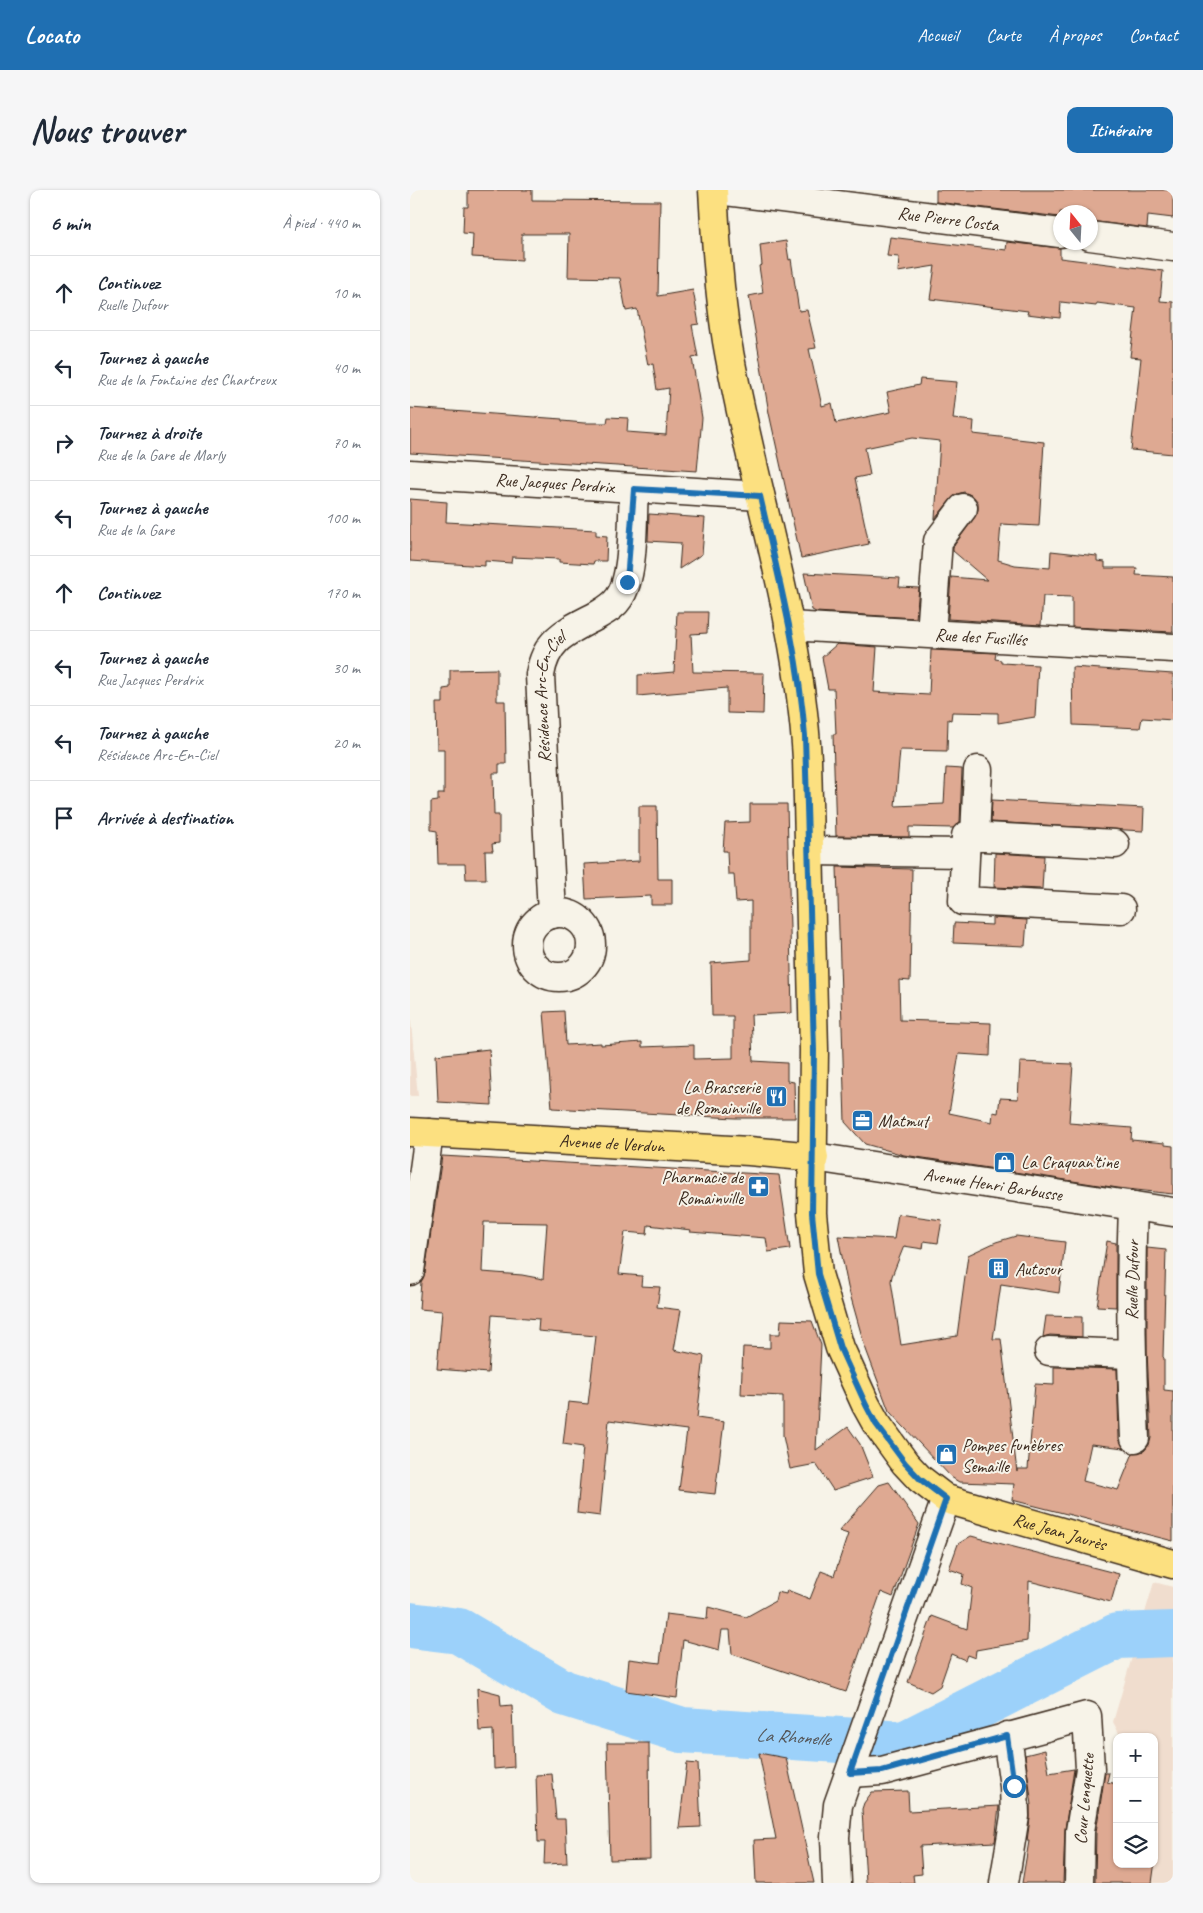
<!DOCTYPE html>
<html lang="fr">
<head>
<meta charset="utf-8">
<style>
  body { margin:0; font-family:Caveat,sans-serif; background:#f6f6f7; color:#1f2937 }
  .controls { position:absolute; right:15px; bottom:15px; display:grid; overflow:hidden; border-radius:10px; box-shadow:0 1px 4px #0004 }
  .controls button { width:45px; height:45px; display:grid; place-items:center; padding:0; border:0; border-bottom:1px solid #e0e1e3; background:#fff; color:#1f2937; font:25px sans-serif }
  .compass { position:absolute; left:643px; top:15px; width:45px; height:45px; border-radius:50%; background:#fff; box-shadow:0 1px 4px #0004; rotate:342deg }
  .stop { position:absolute; width:15px; height:15px; margin:-11px; border:4px solid #1f6fb2; border-radius:50%; background:#fff }
  .stop.end { background:#1f6fb2; border-color:#fff; box-shadow:0 1px 5px #0008 }
  .list { margin:0; padding:0; list-style:none }
  h2 { display:flex; justify-content:space-between; align-items:center; height:65px; margin:0; padding:0 20px; font-size:21px }
  h2 small { font-size:16px; font-weight:400; color:#747a83 }
  .list li { display:grid; grid-template-columns:32px 1fr auto; gap:15px; align-items:center; box-sizing:border-box; height:75px; padding:0 20px; border-top:1px solid #e0e1e3 }
  .list b { display:block; font-size:19px; white-space:nowrap }
  .list p { margin:0; font-size:16px; white-space:nowrap; color:#747a83 }
  .list em { font-size:16px; font-style:normal; color:#747a83 }
  .icon { flex:none; width:28px; height:28px; fill:none; stroke:currentColor; stroke-width:2; stroke-linecap:round; stroke-linejoin:round }
  .map { position:relative; flex:none; width:763px; height:1693px; overflow:hidden; border-radius:10px }
  header { display:flex; align-items:center; gap:30px; box-sizing:border-box; height:70px; padding:0 25px; background:#1f6fb2; color:#fff }
  header strong { font-size:24px }
  nav { display:flex; gap:28px; margin-inline-start:auto; font-size:18px }
  .intro { display:flex; align-items:center; justify-content:space-between; box-sizing:border-box; height:120px; padding:0 30px }
  h1 { margin:0; font-size:35px }
  .button { padding:12px 22px; border-radius:10px; background:#1f6fb2; color:#fff; font-size:18px; font-weight:700 }
  main { display:flex; gap:30px; padding:0 30px }
  aside { flex:1; background:#fff; border-radius:10px; box-shadow:0 1px 4px #0004 }
  .map>svg:first-child { display:block }
  .built { fill:#f0ddce }
  .lines { fill:none; stroke-linecap:round; stroke-linejoin:round }
  .river { stroke:#9cd1fa; stroke-width:46 }
  .building { fill:#dea992; stroke:#3b2a1e; fill-rule:evenodd }
  .minor-casing { stroke:#3b2a1e; stroke-width:31 }
  .major-casing { stroke:#3b2a1e; stroke-width:31 }
  .minor { stroke:#f7f3e8; stroke-width:28 }
  .major { stroke:#fce080; stroke-width:28 }
  .route { stroke:#1f6fb2; stroke-width:6 }
  .labels { text-anchor:middle; dominant-baseline:central; stroke-width:4; stroke-linejoin:round; paint-order:stroke }
  .street-label { font-size:18px; fill:#3b2a1e; stroke:#f7f3e8 }
  .poi-label { font-size:18px; fill:#3b2a1e; stroke:#f7f3e8; text-anchor:start }
  .water-label { font-size:19px; font-style:italic; fill:#535455; stroke:#f7f3e8 }
</style>
</head>
<body>
<header>
<strong>Locato</strong>
<nav><a>Accueil</a><a>Carte</a><a>À propos</a><a>Contact</a></nav>
</header>
<div class="intro"><h1>Nous trouver</h1><a class="button">Itinéraire</a></div>
<main>
<aside>
<h2>6 min<small>À pied · 440 m</small></h2>
<ul class="list">
<li><svg class="icon" aria-label="ahead" viewBox="0 0 24 24"><path d="M12 20V5M6 11l6-6 6 6"/></svg><div><b>Continuez</b><p>Ruelle Dufour</p></div><em>10 m</em></li>
<li><svg class="icon" aria-label="left" viewBox="0 0 24 24"><path d="M17 20v-9H6M10 6l-5 5 5 5"/></svg><div><b>Tournez à gauche</b><p>Rue de la Fontaine des Chartreux</p></div><em>40 m</em></li>
<li><svg class="icon" aria-label="right" viewBox="0 0 24 24"><path d="M7 20v-9h11M14 6l5 5-5 5"/></svg><div><b>Tournez à droite</b><p>Rue de la Gare de Marly</p></div><em>70 m</em></li>
<li><svg class="icon" aria-label="left" viewBox="0 0 24 24"><path d="M17 20v-9H6M10 6l-5 5 5 5"/></svg><div><b>Tournez à gauche</b><p>Rue de la Gare</p></div><em>100 m</em></li>
<li><svg class="icon" aria-label="ahead" viewBox="0 0 24 24"><path d="M12 20V5M6 11l6-6 6 6"/></svg><div><b>Continuez</b></div><em>170 m</em></li>
<li><svg class="icon" aria-label="left" viewBox="0 0 24 24"><path d="M17 20v-9H6M10 6l-5 5 5 5"/></svg><div><b>Tournez à gauche</b><p>Rue Jacques Perdrix</p></div><em>30 m</em></li>
<li><svg class="icon" aria-label="left" viewBox="0 0 24 24"><path d="M17 20v-9H6M10 6l-5 5 5 5"/></svg><div><b>Tournez à gauche</b><p>Résidence Arc-En-Ciel</p></div><em>20 m</em></li>
<li><svg class="icon" aria-label="arrive" viewBox="0 0 24 24"><path d="M6 21V4h12l-3 4 3 4H6"/></svg><div><b>Arrivée à destination</b></div></li>
</ul>
</aside>
<div class="map">
<svg width="763" height="1693" viewBox="0 0 763 1693">
  <rect width="100%" height="100%" fill="#f7f3e8"/>
  <filter id="ink" filterUnits="userSpaceOnUse"><feTurbulence type="fractalNoise" baseFrequency=".02" numOctaves="2"/><feDisplacementMap in="SourceGraphic" scale="10" xChannelSelector="R" yChannelSelector="G"/><feConvolveMatrix kernelMatrix="1 2 1 2 8 2 1 2 1" color-interpolation-filters="sRGB"/></filter>
  <g filter="url(#ink)">
    <g class="built">
      <polygon points="0,823 8,906 0,906"/>
      <polygon points="744,1392 763,1397 763,1693 716,1693 744,1674 744,1547 711,1547 703,1532"/>
    </g>
    <g class="lines">
      <path class="river" id="s1" d="M0,1435L49,1441L154,1503L272,1540L494,1554L707,1446L763,1444"/>
    </g>
    <g class="building">
      <polygon points="58,0 122,0 122,10 250,11 248,106 283,100 289,134 282,135 288,167 282,168 292,228 287,281 0,263 0,218 152,229 152,231 174,233 197,233 198,227 218,228 217,242 256,245 259,198 247,200 243,174 238,175 227,119 216,121 210,88 158,87 159,44 112,44 112,70 62,67 63,44 53,43 54,17 58,17"/>
      <polygon points="526,0 763,0 763,28 738,25 737,38 680,31 680,22 650,22 650,27 526,12"/>
      <polygon points="480,47 588,60 589,59 596,60 597,52 650,58 650,68 753,81 750,111 763,112 763,264 721,260 731,168 720,167 726,118 687,113 686,116 651,112 650,128 617,124 618,121 520,109 525,76 488,82 489,67 477,66"/>
      <polygon points="376,51 379,70 381,69 389,121 397,120 406,158 399,159 412,216 422,213 426,233 481,222 477,202 509,195 510,189 547,192 543,229 564,231 563,244 634,252 629,336 591,334 588,370 605,375 640,378 641,361 687,366 687,371 695,372 695,378 727,378 726,385 763,387 763,442 662,437 662,407 633,406 631,435 538,429 541,387 577,390 543,361 543,357 565,327 568,320 568,312 563,306 554,302 547,304 541,309 525,329 530,251 502,248 455,258 460,285 445,288 459,354 391,368 359,223 339,106 353,103 349,76 352,75 350,55"/>
      <polygon points="0,309 37,312 36,332 186,340 186,345 197,346 196,371 184,371 183,374 149,372 149,369 102,367 101,373 75,371 75,376 0,371"/>
      <polygon points="239,324 295,328 292,364 269,379 271,353 238,351"/>
      <polygon points="394,383 490,388 489,397 509,398 506,428 406,422 402,420"/>
      <polygon points="267,422 298,422 297,443 281,444 283,482 354,483 353,524 317,523 317,498 228,506 228,485 264,482"/>
      <polygon points="427,454 467,457 464,502 519,505 521,460 586,463 585,469 591,470 591,473 628,475 625,527 588,533 588,523 542,522 541,530 538,529 537,561 490,560 485,616 534,614 536,578 552,579 550,632 543,638 499,637 499,647 426,646 423,544 426,544 424,499 418,499 412,467"/>
      <polygon points="662,477 763,484 763,530 732,528 730,538 663,535"/>
      <polygon points="87,479 87,511 95,511 96,574 89,574 89,583 83,583 84,625 89,625 89,653 82,654 83,661 75,661 76,689 56,689 55,674 28,674 27,641 21,640 21,612 28,611 28,604 34,604 34,559 27,559 26,513 33,513 33,499 40,498 40,480"/>
      <polygon points="582,610 734,618 733,641 581,632"/>
      <polygon points="340,614 377,614 382,823 341,825 343,871 377,873 377,891 384,892 385,928 325,928 142,918 134,822 154,821 156,855 191,853 191,855 232,852 232,857 284,855 284,869 323,868 323,826 302,826 301,773 341,770 341,711 326,712 324,684 318,684 317,661 313,661 315,633 340,632"/>
      <polygon points="229,616 247,616 248,689 262,689 262,715 241,715 241,706 176,709 174,674 229,671"/>
      <polygon points="585,663 634,666 632,699 584,697"/>
      <polygon points="427,677 502,679 500,791 489,790 490,830 581,833 580,866 549,864 539,923 582,932 583,922 588,923 590,908 608,909 610,872 663,874 659,933 722,938 721,950 755,953 755,955 763,956 763,1004 708,998 494,965 455,954 435,932"/>
      <polygon points="582,728 617,730 615,756 543,753 544,733 582,735"/>
      <polygon points="79,859 82,915 28,912 26,865"/>
      <path d="M32,966L369,985L380,1059L358,1062L356,1048L280,1042L281,1040L238,1035L237,1044L215,1042L209,1084L232,1086L231,1096L250,1097L247,1117L271,1120L264,1160L294,1166L287,1228L314,1232L305,1304L269,1300L277,1240L199,1230L190,1326L167,1323L173,1257L153,1254L158,1212L178,1214L186,1146L128,1141L129,1129L82,1125L78,1183L27,1179L32,1121L9,1119L11,1092L15,1083ZM74,1032L137,1033L133,1089L112,1085L72,1082Z"/>
      <polygon points="488,1024 532,1030 528,1053 514,1051 513,1059 494,1056 482,1086 481,1091 491,1155 547,1146 558,1065 586,1052 606,1046 655,1052 649,1103 591,1094 583,1149 591,1149 607,1282 607,1279 618,1279 625,1194 644,1195 644,1177 707,1179 709,1249 714,1258 681,1254 673,1291 708,1300 723,1263 734,1261 739,1255 741,1248 737,1161 737,1058 756,1060 753,1167 754,1168 754,1200 763,1201 763,1351 602,1310 604,1294 549,1292 541,1287 479,1221 454,1154 438,1097 428,1046 484,1049"/>
      <polygon points="697,1051 706,1053 706,1117 687,1116"/>
      <polygon points="636,1126 672,1127 672,1147 640,1145 633,1147"/>
      <polygon points="371,1130 402,1131 411,1155 406,1260 438,1237 450,1254 463,1287 423,1300 406,1274 380,1279 373,1246 373,1206 331,1204 333,1157 360,1158 360,1144 370,1144"/>
      <polygon points="479,1292 509,1334 483,1407 471,1402 436,1502 322,1464 320,1440 312,1440 309,1460 273,1450 267,1508 216,1501 219,1469 250,1473 256,1424 297,1429 298,1417 336,1427 365,1411 367,1402 376,1404 377,1400 400,1409 411,1381 424,1386 438,1344 429,1341 469,1295"/>
      <polygon points="561,1346 709,1384 701,1412 619,1391 617,1451 566,1460 565,1468 557,1465 555,1470 541,1464 530,1496 521,1502 498,1492 522,1426 557,1439 562,1398 552,1394 554,1384 539,1379 548,1354"/>
      <polygon points="67,1498 90,1504 91,1516 102,1515 104,1577 84,1579 83,1540 69,1541"/>
      <polygon points="197,1553 239,1553 240,1669 200,1670"/>
      <polygon points="635,1560 639,1583 664,1579 655,1639 653,1693 612,1693 619,1651 617,1651 620,1628 620,1615 622,1615 615,1565"/>
      <polygon points="349,1563 376,1568 404,1693 346,1693 344,1650 366,1649"/>
      <polygon points="277,1573 288,1574 291,1637 269,1638"/>
      <polygon points="695,1583 699,1583 697,1592 707,1594 707,1674 744,1674 745,1671 742,1693 685,1693 686,1642"/>
      <polygon points="142,1584 146,1629 155,1629 157,1673 134,1674 135,1652 128,1652 126,1585"/>
      <polygon points="498,1601 499,1621 589,1616 585,1652 510,1656 512,1684 503,1685 504,1693 456,1693 452,1619 454,1613 462,1602"/>
    </g>
    <g class="lines">
      <defs>
        <g id="minor">
          <path id="s2" d="M308,0L650,43"/>
          <polyline points="680,46 763,57"/>
          <path id="s3" d="M0,284L350,306"/>
          <path id="s4" d="M379,436L763,458"/>
          <polyline points="521,443 528,351 553,318"/>
          <polyline points="565,647 568,580"/>
          <polyline points="705,654 556,646 553,711 711,719"/>
          <polyline points="399,661 555,663"/>
          <circle cx="149" cy="755" r="32"/>
          <path id="s5" d="M142,724L130,485C136,448 158,441 188,425C196,420 204,416 209,408C225,386 222,327 224,299"/>
          <path id="s6" d="M404,967L763,1022"/>
          <path d="M723,1016C720,1094 721,1171 725,1248"/>
          <polyline points="0,1081 19,943"/>
          <polyline points="639,1161 721,1164"/>
          <polyline points="440,1583 472,1581 677,1526 680,1579 670,1641 669,1693"/>
          <polyline points="427,1693 425,1647 428,1615 536,1309"/>
          <polyline points="594,1693 605,1626 604,1596 597,1546"/>
        </g>
        <g id="major">
          <path id="s7" d="M303,0C306,51 309,101 317,151C341,291 389,427 397,569L404,860L402,1023L408,1084L430,1158L456,1215L466,1233L495,1273L510,1289L536,1309L763,1374"/>
          <path id="s8" d="M0,942L339,961L404,967"/>
        </g>
      </defs>
      <use href="#minor" class="minor-casing"/>
      <use href="#major" class="major-casing"/>
      <use href="#minor" class="minor"/>
      <use href="#major" class="major"/>
    </g>
  </g>
  <g class="lines" filter="url(#ink)">
    <path class="route" d="M217,392L224,299L350,306C368,385 389,465 395,546L404,860L402,1023L408,1084L430,1158L456,1215L466,1234L495,1273L510,1289L536,1309L440,1583L472,1581L597,1546L604,1596"/>
  </g>
  <defs>
    <symbol id="restaurant-square" viewBox="-11 -11 22 22"><rect x="-9" y="-9" width="18" height="18" rx="4" fill="#1f6fb2" stroke="#f7f3e8"/><path d="M-5-6h1v4h1v-4h1v4h1v-4h1v5L-1.5 .5V6h-2V.5L-5-1ZM5-6V6H3V1.5H1.5Q1.5-4 5-6Z" fill="#fff"/></symbol>
    <symbol id="office-square" viewBox="-11 -11 22 22"><rect x="-9" y="-9" width="18" height="18" rx="4" fill="#1f6fb2" stroke="#f7f3e8"/><path d="M-6-3h4V-5.5h4V-3h4V5H-6ZM-1-4.5V-3h2v-1.5ZM-6 0V1H6V0Z" fill="#fff"/></symbol>
    <symbol id="shop-square" viewBox="-11 -11 22 22"><rect x="-9" y="-9" width="18" height="18" rx="4" fill="#1f6fb2" stroke="#f7f3e8"/><path d="M-5-2.5h2.3a2.7 3.5 0 0 1 5.4 0H5L5.5 6h-11ZM-1.5-2.5h3a1.5 2.3 0 0 0-3 0Z" fill="#fff"/></symbol>
    <symbol id="pharmacy-square" viewBox="-11 -11 22 22"><rect x="-9" y="-9" width="18" height="18" rx="4" fill="#1f6fb2" stroke="#f7f3e8"/><path d="M-2-6h4v4h4v4h-4v4h-4v-4h-4v-4h4Z" fill="#fff"/></symbol>
    <symbol id="building-square" viewBox="-11 -11 22 22"><rect x="-9" y="-9" width="18" height="18" rx="4" fill="#1f6fb2" stroke="#f7f3e8"/><path d="M-4-6H4V6H1V3H-1V6H-4ZM-2.5-4.3h1.7v1.8h-1.7ZM.8-4.3h1.7v1.8H.8ZM-2.5-1h1.7V.8h-1.7ZM.8-1h1.7V.8H.8Z" fill="#fff"/></symbol>
  </defs>
  <g fill-rule="evenodd">
    <use href="#restaurant-square" x="354" y="894" width="25" height="25"/>
    <use href="#office-square" x="440" y="918" width="25" height="25"/>
    <use href="#shop-square" x="582" y="960" width="25" height="25"/>
    <use href="#pharmacy-square" x="336" y="984" width="25" height="25"/>
    <use href="#building-square" x="576" y="1066" width="25" height="25"/>
    <use href="#shop-square" x="524" y="1252" width="25" height="25"/>
  </g>
  <g class="labels">
    <g class="street-label">
      <text stroke="none"><textPath href="#s2" startOffset="232">Rue Pierre Costa</textPath></text>
      <text stroke="none"><textPath href="#s3" startOffset="145">Rue Jacques Perdrix</textPath></text>
      <text stroke="none"><textPath href="#s4" startOffset="192">Rue des Fusillés</textPath></text>
      <text stroke="none"><textPath href="#s5" startOffset="219">Résidence Arc-En-Ciel</textPath></text>
      <text stroke="none"><textPath href="#s8" startOffset="202">Avenue de Verdun</textPath></text>
      <text stroke="none"><textPath href="#s6" startOffset="181">Avenue Henri Barbusse</textPath></text>
      <text transform="translate(722 1090) rotate(-89)">Ruelle Dufour</text>
      <text stroke="none"><textPath href="#s7" startOffset="1476">Rue Jean Jaurès</textPath></text>
      <text transform="translate(674 1609) rotate(-85)">Cour Lenquette</text>
    </g>
    <g class="poi-label">
      <text x="350" y="897" text-anchor="end">La Brasserie<tspan x="350" dy="21">de Romainville</tspan></text>
      <text x="468" y="931">Matmut</text>
      <text x="611" y="972">La Craquan'tine</text>
      <text x="333" y="987" text-anchor="end">Pharmacie de<tspan x="333" dy="21">Romainville</tspan></text>
      <text x="605" y="1079">Autosur</text>
      <text x="552" y="1255">Pompes funèbres<tspan x="552" dy="21">Semaille</tspan></text>
    </g>
    <g class="water-label">
      <text stroke="none"><textPath href="#s1" startOffset="406">La Rhonelle</textPath></text>
    </g>
  </g>
</svg>
<div class="controls">
<button>+</button>
<button>−</button>
<button><svg class="icon" aria-label="layers" viewBox="0 0 24 24"><path d="M12 4l9 5-9 5-9-5zM3 14l9 5 9-5"/></svg></button>
</div>
<svg class="compass" viewBox="-18 -18 36 36"><path d="M0-13l5 13h-10z" fill="#e53935"/><path d="M0 13l5-13h-10z" fill="#747a83"/></svg>
<div class="stop" style="left:604px;top:1596px"></div>
<div class="stop end" style="left:217px;top:392px"></div>
</div>
</main>
</body>
</html>
